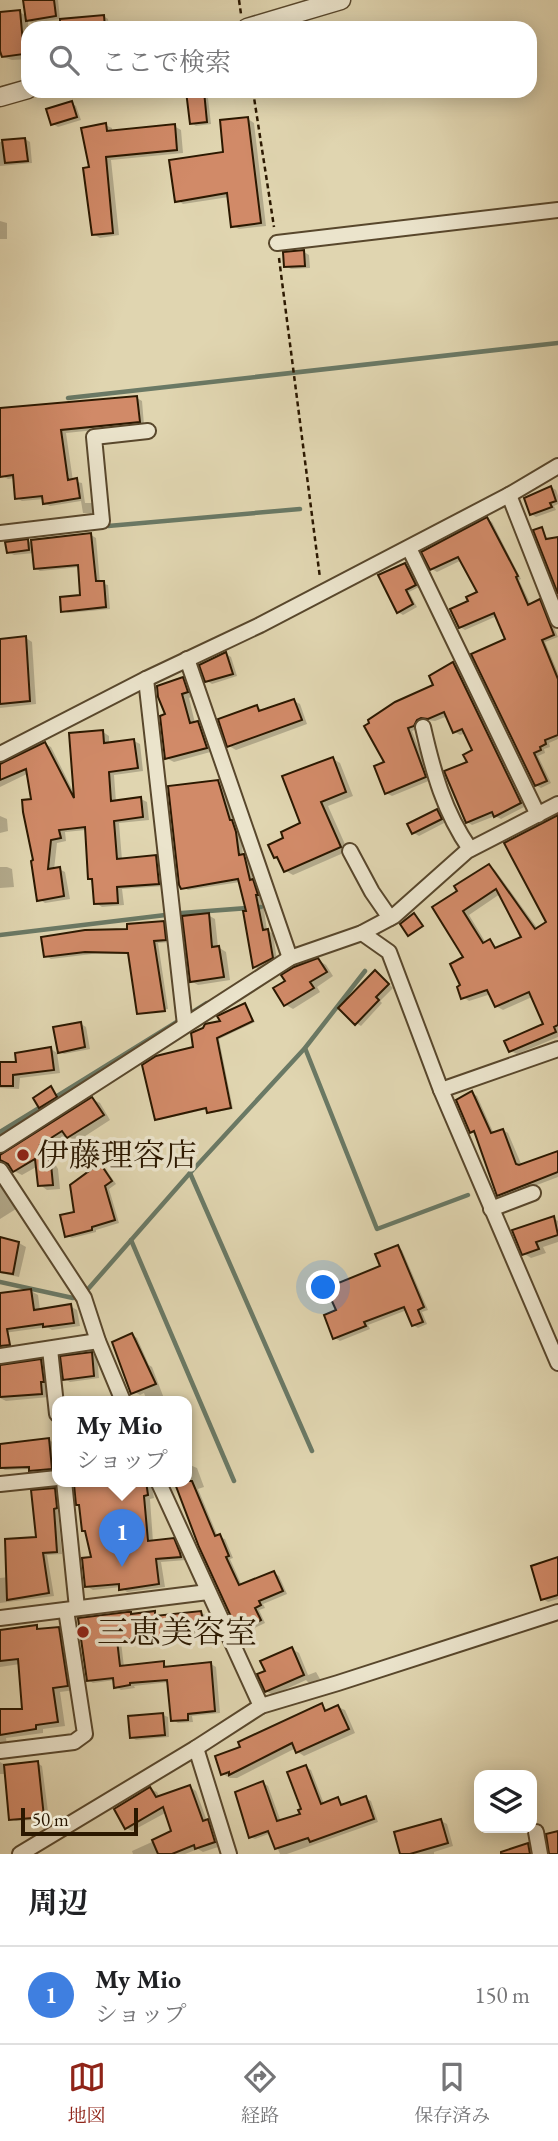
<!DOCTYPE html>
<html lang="ja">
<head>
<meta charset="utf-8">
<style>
  body { margin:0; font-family:"EB Garamond","Noto Serif JP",serif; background:#f2f2f2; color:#202124 }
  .controls { position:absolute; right:21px; bottom:21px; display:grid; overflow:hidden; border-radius:14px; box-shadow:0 4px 18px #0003 }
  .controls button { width:63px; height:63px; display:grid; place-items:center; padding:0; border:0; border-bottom:2px solid #e0e0e0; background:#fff; color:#202124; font:35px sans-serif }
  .scale { position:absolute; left:21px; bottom:18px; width:117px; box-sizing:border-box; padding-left:7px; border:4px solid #2b1800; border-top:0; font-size:19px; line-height:24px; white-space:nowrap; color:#2b1800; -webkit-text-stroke:5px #ebe4cc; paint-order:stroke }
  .you { position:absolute; left:324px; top:1288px; width:24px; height:24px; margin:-18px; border:5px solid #fff; border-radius:50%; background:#1a73e8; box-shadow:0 0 0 10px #1a73e833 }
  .badge { display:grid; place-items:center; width:46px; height:46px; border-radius:50%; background:#8f2418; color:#fff; font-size:23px; font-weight:700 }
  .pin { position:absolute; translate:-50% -58px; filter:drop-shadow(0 2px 4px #0008) }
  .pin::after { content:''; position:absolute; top:37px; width:24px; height:21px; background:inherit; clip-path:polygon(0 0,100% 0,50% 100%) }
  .popup { position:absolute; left:52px; top:1396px; width:140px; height:91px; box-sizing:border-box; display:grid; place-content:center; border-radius:14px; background:#fff; filter:drop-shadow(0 2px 5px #0005); font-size:23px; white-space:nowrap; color:#757577 }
  .popup b { font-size:26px; color:#202124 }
  .popup::after { content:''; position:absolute; left:50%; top:100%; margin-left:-14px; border:14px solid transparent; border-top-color:#fff }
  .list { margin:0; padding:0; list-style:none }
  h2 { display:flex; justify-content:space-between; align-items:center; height:91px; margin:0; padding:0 28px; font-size:30px }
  h2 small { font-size:23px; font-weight:400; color:#757577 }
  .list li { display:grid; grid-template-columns:46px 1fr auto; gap:21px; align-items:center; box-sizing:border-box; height:98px; padding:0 28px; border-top:2px solid #e0e0e0 }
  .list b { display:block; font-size:26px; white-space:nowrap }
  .list p { margin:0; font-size:23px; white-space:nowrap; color:#757577 }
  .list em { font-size:23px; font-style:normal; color:#757577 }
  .icon { flex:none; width:38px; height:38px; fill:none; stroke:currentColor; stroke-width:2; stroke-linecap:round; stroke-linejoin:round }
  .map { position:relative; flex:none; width:558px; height:1854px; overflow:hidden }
  .search { position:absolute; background:#fff; box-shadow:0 4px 18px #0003; left:21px; right:21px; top:21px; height:77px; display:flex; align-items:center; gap:18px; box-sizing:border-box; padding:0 24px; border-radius:21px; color:#757577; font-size:26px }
  .sheet { height:189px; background:#fff }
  nav { display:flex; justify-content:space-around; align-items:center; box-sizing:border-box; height:98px; border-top:2px solid #e0e0e0; background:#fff; font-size:19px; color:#757577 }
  nav a { display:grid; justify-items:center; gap:4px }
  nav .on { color:#8f2418 }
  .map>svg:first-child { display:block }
  .shadow { fill:#0003; fill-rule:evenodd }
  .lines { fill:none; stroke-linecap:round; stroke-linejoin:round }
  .stream { stroke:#6a7965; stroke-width:4.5 }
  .building { fill:#d18a68; stroke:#2b1800; stroke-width:2; fill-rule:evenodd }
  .minor-casing { stroke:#58472c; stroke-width:18 }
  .tertiary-casing { stroke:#58472c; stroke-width:21 }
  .path { stroke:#2b1800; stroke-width:2.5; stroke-dasharray:5 3.5; stroke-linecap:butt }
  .minor { stroke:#ebe4cc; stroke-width:14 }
  .tertiary { stroke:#ebe4cc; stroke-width:18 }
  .poi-dot { fill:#8f2418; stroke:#ebe4cc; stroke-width:2.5 }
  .labels { text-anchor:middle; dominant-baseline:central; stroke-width:7; stroke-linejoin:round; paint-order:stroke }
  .poi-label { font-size:32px; fill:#2b1800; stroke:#ebe4cc; text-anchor:start }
</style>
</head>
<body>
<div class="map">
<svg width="558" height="1854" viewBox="0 0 558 1854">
  <rect width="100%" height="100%" fill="#e0d5b0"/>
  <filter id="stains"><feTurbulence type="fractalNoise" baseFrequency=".00286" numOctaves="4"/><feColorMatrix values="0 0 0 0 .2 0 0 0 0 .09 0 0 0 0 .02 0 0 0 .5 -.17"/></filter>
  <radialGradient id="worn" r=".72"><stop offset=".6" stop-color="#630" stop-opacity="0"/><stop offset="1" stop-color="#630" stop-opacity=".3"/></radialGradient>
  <g class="shadow">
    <polygon points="34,0 58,0 60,19 32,23 28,20 28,59 12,60 0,56 0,14 19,12 27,16"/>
    <polygon points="103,16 108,19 109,28 69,28"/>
    <polygon points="188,91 250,91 251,93 208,98 211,124 196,126 191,123"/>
    <polygon points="71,103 76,106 81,120 58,127 53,124"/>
    <polygon points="248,119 254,123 266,226 239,229 233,226 229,197 183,204 177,200 225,153"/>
    <polygon points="105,125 112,128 112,132 174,126 181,130 183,153 111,160 119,235 100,238 93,234 91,169"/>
    <polygon points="25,139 30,142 32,163 0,166 0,142"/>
    <polygon points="0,221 7,223 7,239 0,239"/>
    <polygon points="304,252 309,255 310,268 291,269 286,266"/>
    <polygon points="137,398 142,401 144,425 66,433 73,481 82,483 85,503 92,503 93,513 83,513 81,501 50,506 44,503 44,499 22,501 17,498 15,478 8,479 2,476 0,459 0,410"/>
    <polygon points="551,487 556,490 558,496 558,504 554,506 556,510 536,517 531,514"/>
    <polygon points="487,519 492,522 521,579 519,580 531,605 539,601 544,604 558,637 545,642 558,673 558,739 549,743 550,747 544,749 545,753 538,756 551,783 541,788 536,785 507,640 497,616 465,630 460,627 470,602 479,593 462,560 437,572 432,569"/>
    <polygon points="91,535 96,538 100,583 108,585 110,609 68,613 63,611 82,597 80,567 40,571 35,568 34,553 14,555 8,552 28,541 33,544"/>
    <polygon points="405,565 410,567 419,587 409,592 417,607 403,615 398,612"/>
    <polygon points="26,638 32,642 36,704 0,708 0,641"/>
    <polygon points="226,654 231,657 237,676 212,684 207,681"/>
    <polygon points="453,664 459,667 526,806 501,819 495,816 472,825 467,822 469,763 474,751 466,733 460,735 455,732 448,716 435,721 426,720 419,728 412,731 431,780 392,796 386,793 386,763 366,727 436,686"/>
    <polygon points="183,679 190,683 194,696 189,698 195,723 205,727 214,751 174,762 166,758 168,715"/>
    <polygon points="294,701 300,704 307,724 236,750 229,746 257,707 264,711"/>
    <polygon points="103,732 109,736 109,744 134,741 140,744 143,771 114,775 116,802 141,799 147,802 149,820 119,823 122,860 156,857 162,861 165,886 122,889 124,905 102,907 96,903 94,881 90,878 86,830 65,832 66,841 57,843 54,870 59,869 65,872 70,899 45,903 39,899 33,801 29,773 0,787 0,764 5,764 45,744 51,747 75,795"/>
    <polygon points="333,759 340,763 353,796 328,806 348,851 293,875 286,871 280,859 275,857 303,824"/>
    <polygon points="218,782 223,785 234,823 241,836 243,855 248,859 254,882 257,884 262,897 267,930 273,934 277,960 260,970 255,967 245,912 249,912 240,882 188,890 183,887"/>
    <polygon points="437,811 442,813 446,822 419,836 414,833"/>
    <polygon points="0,816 7,819 8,831 0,833"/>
    <path d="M558,819V1037L517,1054L511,1051L545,1025L532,997L503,1010L496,1006L491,994L469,1001L463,997L465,958L460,892L489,866L495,870L538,929L548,923ZM500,894L523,938L498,949L490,941L486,943L469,915Z"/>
    <polygon points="0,867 7,867 12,869 14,887 0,888"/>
    <polygon points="208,915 215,919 218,947 226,952 230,980 198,985 191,981"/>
    <polygon points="163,923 168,926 170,942 158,943 168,1009 139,1013 130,954 92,954 51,959 46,956 129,930"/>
    <polygon points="318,960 326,965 333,976 317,987 320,992 293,1009 286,1005"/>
    <polygon points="380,975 393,988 380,1001 382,1003 361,1026 356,1023"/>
    <polygon points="245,1005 255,1022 219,1039 233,1109 211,1113 208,1109 159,1120 157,1119 195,1048"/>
    <polygon points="81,1024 86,1027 90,1049 64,1054 59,1052"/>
    <polygon points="51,1049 57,1053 60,1073 20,1078 19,1089 0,1088 0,1064 18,1064"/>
    <polygon points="53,1090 58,1098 43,1108 41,1107"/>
    <polygon points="472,1093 477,1096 494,1134 503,1130 508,1133 522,1166 558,1155 558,1177 503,1198 499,1195 477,1135 471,1132"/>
    <polygon points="92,1099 100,1103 110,1120 76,1142 68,1136 46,1149 58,1169 60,1189 47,1190 40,1185 38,1166 22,1175 14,1171 0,1156"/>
    <polygon points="100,1165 105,1168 116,1184 109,1189 119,1223 96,1230 96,1232 72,1238 67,1236"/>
    <polygon points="0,1186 16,1209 0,1219"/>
    <polygon points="553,1218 558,1221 558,1242 543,1247 546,1253 531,1258 523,1253"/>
    <polygon points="0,1239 19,1243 26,1247 19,1277 0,1273"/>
    <polygon points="397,1247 402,1250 428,1310 422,1312 427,1324 418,1328 413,1325 407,1310 368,1325 370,1329 340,1341 335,1338 338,1311 382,1267"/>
    <polygon points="31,1291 38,1295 40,1310 70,1306 77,1310 80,1326 52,1330 47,1327 4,1333 0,1331 0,1295"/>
    <polygon points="132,1335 137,1338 149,1365 152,1367 165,1401 147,1401 144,1393 140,1395 135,1392"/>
    <polygon points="92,1353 97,1356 99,1378 70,1382 65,1379"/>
    <polygon points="41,1361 49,1366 49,1397 6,1401 0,1398 0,1367"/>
    <polygon points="49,1440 54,1443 57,1471 36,1473 31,1469 5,1470 0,1467 0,1445"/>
    <polygon points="187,1457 190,1465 197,1468 204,1487 198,1489 218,1537 225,1539 233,1558 230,1559 242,1586 274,1573 279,1576 287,1594 263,1604 265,1608 259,1610 265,1623 244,1633 239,1631 187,1481"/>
    <polygon points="94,1481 151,1481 154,1498 150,1499 153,1542 173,1540 180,1544 186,1560 161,1562 165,1587 127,1592 121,1587 93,1590 86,1586 93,1558 81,1506 78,1504"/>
    <polygon points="55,1490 60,1493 61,1510 58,1511 62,1554 47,1555 54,1596 0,1603 0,1578 9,1577 38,1539"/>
    <polygon points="558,1559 558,1599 548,1602 543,1599"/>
    <polygon points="130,1613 134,1615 154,1613 159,1616 201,1613 206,1615 209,1631 181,1636 181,1638 121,1642 124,1667 163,1663 169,1668 211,1664 216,1667 220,1713 192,1716 193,1722 178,1723 173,1720 169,1682 134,1686 135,1688 121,1690 116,1687 115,1680 93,1683 88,1680"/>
    <polygon points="36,1627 42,1630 58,1629 66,1633 75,1690 60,1692 65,1726 43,1729 43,1733 6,1738 7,1745 0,1751 0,1716 24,1713 20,1664 0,1667 0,1632"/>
    <polygon points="292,1649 299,1653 308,1675 316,1672 320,1679 309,1683 306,1680 273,1695 266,1691 267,1671"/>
    <polygon points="321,1705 329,1711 338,1707 345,1710 355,1733 304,1756 298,1752 296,1748 237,1778 230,1778 223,1774 243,1748"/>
    <polygon points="163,1715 168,1717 169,1737 136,1740 131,1737"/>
    <polygon points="0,1762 7,1766 37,1763 42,1766 49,1819 16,1821 11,1819 6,1774 0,1774"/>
    <polygon points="306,1767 311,1770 324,1804 338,1799 344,1805 366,1798 371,1801 378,1822 287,1854 280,1854 271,1833 255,1839 250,1837 263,1783 268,1786 281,1822 302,1815"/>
    <polygon points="190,1787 196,1791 207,1821 214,1825 221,1846 203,1852 198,1849 185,1854 133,1854 132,1851 174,1832 167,1812 132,1831 126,1828 150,1789 157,1792 160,1798"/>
    <polygon points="441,1821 447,1824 453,1846 434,1852 434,1854 402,1854"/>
    <polygon points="528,1844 535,1849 537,1854 500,1854"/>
  </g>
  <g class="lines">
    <g class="stream">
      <polyline points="68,398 558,343"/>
      <polyline points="108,526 300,509"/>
      <polyline points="0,935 182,913 261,907"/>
      <polyline points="188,1015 207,1003"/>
      <polyline points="305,1048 377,1229 468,1195"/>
      <polyline points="54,1098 180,1020"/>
      <polyline points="0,1132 44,1105"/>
      <polyline points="190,1173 312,1451"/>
      <polyline points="131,1240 234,1481"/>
      <polyline points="0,1282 73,1298"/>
      <polyline points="89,1288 190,1173 305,1048 365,971"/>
    </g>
  </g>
  <g class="building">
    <polygon points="23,0 54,0 56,16 26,21"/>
    <polygon points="20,10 24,54 2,57 0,51 0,12"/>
    <polygon points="104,15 105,28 60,28 60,19"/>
    <polygon points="186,91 204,91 207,122 190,124"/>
    <polygon points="72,101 77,117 51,125 46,109"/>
    <polygon points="248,117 261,223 231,227 227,193 175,202 169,160 223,152 220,120"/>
    <polygon points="106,123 107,131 175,124 177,150 106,157 113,233 92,235 83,168 89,167 81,128"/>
    <polygon points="25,138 28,161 5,163 2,140"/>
    <polygon points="304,250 305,266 284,267 283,252"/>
    <polygon points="137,396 140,422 61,430 68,480 77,478 80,498 43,504 42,496 15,499 13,475 0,477 0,408"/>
    <polygon points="551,486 556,501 550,503 552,507 530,515 524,498"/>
    <polygon points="487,517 518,576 516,577 528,605 540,599 554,635 542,640 558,679 558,735 545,740 546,744 540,747 541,750 534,753 547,781 535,786 471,654 505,639 494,613 459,628 450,609 468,601 466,597 477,592 458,557 430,570 421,552"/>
    <polygon points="542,527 546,539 558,537 558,594 533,530"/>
    <polygon points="91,533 96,581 104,581 106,607 61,612 60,597 80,595 78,565 34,569 31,540"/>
    <polygon points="28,539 29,550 7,553 5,542"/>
    <polygon points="405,563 416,585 406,590 413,604 397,613 378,575"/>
    <polygon points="26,636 30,701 0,704 0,639"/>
    <polygon points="226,652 233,674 205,682 199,665"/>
    <polygon points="453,662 521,803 494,817 492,812 466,823 444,771 467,762 463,755 472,750 462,729 453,733 444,712 428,719 421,718 417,720 414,726 408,728 426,777 385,794 374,766 384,762 364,726 369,723 368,720 395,702 433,685 429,676"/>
    <polygon points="183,677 188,692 182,694 190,723 198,721 207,748 165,759 160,716 165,714 158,697 157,686"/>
    <polygon points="294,699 302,720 227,747 218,719 257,705 259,711"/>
    <polygon points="103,730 104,743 134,739 138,768 109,772 111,801 141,797 143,817 114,821 117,859 156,855 159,884 117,887 118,903 94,904 92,879 88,879 85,827 59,830 61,838 51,840 48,869 60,867 64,896 37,901 31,861 33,860 23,812 22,800 31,799 26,769 0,780 0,764 45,742 74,798 69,733"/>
    <polygon points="333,757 346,792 321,802 341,847 284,872 277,857 274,858 268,845 283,838 281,832 300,823 282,776"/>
    <polygon points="218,780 230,820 232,820 236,832 239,855 244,854 250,880 253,879 258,895 256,895 263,930 268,929 273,958 253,968 243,911 246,911 238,879 181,889 179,885 168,786"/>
    <polygon points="437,809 442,819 412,834 407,824"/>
    <path d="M558,815V1025L554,1027L556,1032L509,1052L504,1041L543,1024L529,992L495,1007L487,990L461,999L457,987L460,985L450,964L463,957L432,907L457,891L454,886L489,864L535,929L546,922L504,843ZM496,889L521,937L495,948L490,939L483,943L463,911Z"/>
    <polygon points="209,913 212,947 219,946 224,977 190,982 182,916"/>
    <polygon points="414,913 423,926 408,936 400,924"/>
    <polygon points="164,921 166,940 154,941 165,1011 137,1014 128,953 85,952 44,957 41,937 85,930 127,929 127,924"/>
    <polygon points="318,958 327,972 310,982 314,988 284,1006 273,988 285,981 281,975 294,967"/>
    <polygon points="375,970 389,984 376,997 379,1000 355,1025 338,1008"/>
    <polygon points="245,1003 253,1021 217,1038 231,1108 207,1113 206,1108 155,1120 142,1065 156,1056 193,1047 191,1033 203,1028 205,1024 220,1021 217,1016"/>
    <polygon points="81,1022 85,1047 58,1053 53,1027"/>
    <polygon points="51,1047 54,1070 13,1075 13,1086 0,1086 0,1062 16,1062 15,1053"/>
    <polygon points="51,1086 57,1097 39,1108 33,1098"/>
    <polygon points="472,1091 491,1133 503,1129 516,1164 519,1165 558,1151 558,1172 497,1196 474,1131 470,1133 456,1100"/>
    <polygon points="92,1097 104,1115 67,1138 62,1131 40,1145 51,1164 53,1185 38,1186 35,1159 13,1172 8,1164 0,1160 0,1155"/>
    <polygon points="100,1163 112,1181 105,1186 115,1220 92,1227 92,1230 65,1237 60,1215 74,1212 70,1185"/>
    <polygon points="554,1216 558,1235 536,1242 539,1249 522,1255 512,1230"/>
    <polygon points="0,1237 19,1242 13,1274 0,1272"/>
    <polygon points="398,1245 424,1307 418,1310 423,1322 412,1326 404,1307 364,1322 366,1326 333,1339 324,1315 336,1310 326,1288 380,1266 375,1254"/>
    <polygon points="31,1289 34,1310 71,1304 74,1323 43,1327 43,1324 7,1329 10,1345 0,1346 0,1293"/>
    <polygon points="132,1333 156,1384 131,1394 112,1342"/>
    <polygon points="92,1352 94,1376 63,1380 60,1356"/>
    <polygon points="41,1359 44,1382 41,1382 42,1394 0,1397 0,1365"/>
    <polygon points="49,1438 52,1469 29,1471 29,1467 0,1468 0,1444"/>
    <polygon points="91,1481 146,1481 148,1495 144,1496 148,1541 174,1538 180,1553 181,1557 156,1559 159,1584 119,1590 119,1584 85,1587 82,1558 91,1557 85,1531 82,1531 79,1505 76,1505 74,1484"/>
    <polygon points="174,1481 192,1481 215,1536 220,1534 229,1556 226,1557 239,1585 274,1571 283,1591 259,1601 261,1605 255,1608 261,1620 238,1632 199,1547"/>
    <polygon points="55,1488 57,1508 54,1509 57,1552 43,1553 49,1593 7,1600 5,1539 36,1537 31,1490"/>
    <polygon points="558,1557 558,1595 541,1600 531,1566"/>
    <polygon points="155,1611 155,1616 201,1611 205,1629 177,1634 177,1636 117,1640 120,1666 164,1661 164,1667 211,1662 215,1711 188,1714 188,1720 171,1721 167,1680 130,1683 130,1685 114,1688 113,1678 87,1681 78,1618 127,1612 131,1612 131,1614"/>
    <polygon points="37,1625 37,1629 59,1627 68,1686 53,1688 58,1722 36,1725 36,1729 0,1735 0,1709 22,1709 18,1659 0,1661 0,1630"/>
    <polygon points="292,1647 304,1675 265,1692 257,1674 265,1671 260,1661"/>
    <polygon points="322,1703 325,1711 338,1705 349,1729 296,1753 292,1743 229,1775 229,1772 221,1775 215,1756 240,1747 238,1742"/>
    <polygon points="163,1713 165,1735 130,1738 128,1716"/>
    <polygon points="38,1761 44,1817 9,1820 4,1765"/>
    <polygon points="306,1765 321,1804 338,1797 341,1805 366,1796 374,1819 310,1842 308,1838 275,1849 268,1831 249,1838 235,1792 263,1781 277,1821 300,1814 298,1810 301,1809 287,1772"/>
    <polygon points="190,1785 203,1821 208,1819 215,1842 195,1849 194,1845 172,1854 158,1854 152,1840 171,1831 163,1807 125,1829 114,1809 150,1787 156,1797"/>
    <polygon points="441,1819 448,1843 410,1854 400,1854 394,1832"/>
    <polygon points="558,1831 558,1854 549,1854 546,1834"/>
    <polygon points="528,1843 530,1854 501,1854 501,1852"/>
  </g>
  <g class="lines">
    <defs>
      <g id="minor">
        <polyline points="277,243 558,210"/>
        <polyline points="509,495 558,620"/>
        <polyline points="0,533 102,521 94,437 148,431"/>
        <polyline points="409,548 538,815"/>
        <polyline points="187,659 290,958"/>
        <polyline points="146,679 185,1025"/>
        <path d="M423,727C433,771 444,812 470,849"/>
        <polyline points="0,754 146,679 260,625 509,495 558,466"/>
        <polyline points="350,851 372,892 390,918"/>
        <polyline points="362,933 389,952 441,1090 558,1363"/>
        <polyline points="441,1090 558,1049"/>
        <polyline points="0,1145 290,958 362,933 394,916 467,851 558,804"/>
        <polyline points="0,1170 84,1298 98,1341 123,1401"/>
        <polyline points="491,1209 533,1193"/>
        <polyline points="50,1349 57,1414"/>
        <polyline points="0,1356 98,1341"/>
        <polyline points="64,1481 77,1608"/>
        <polyline points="158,1481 261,1706"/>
        <polyline points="0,1484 57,1478"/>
        <polyline points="0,1618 208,1592"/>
        <polyline points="196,1748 229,1854"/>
        <polyline points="0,1751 74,1742 85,1734 66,1610"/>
        <polyline points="536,1832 540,1854"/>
        <polyline points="20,1854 196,1748 261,1706 338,1683 558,1612"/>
      </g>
      <g id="tertiary">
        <polyline points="247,28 341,0"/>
        <polyline points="0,97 28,89"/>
      </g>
    </defs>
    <use href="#minor" class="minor-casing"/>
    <use href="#tertiary" class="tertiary-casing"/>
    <g class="path">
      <polyline points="239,0 241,14"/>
      <polyline points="253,91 274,227"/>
      <polyline points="279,258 320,578"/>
    </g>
    <use href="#minor" class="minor"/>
    <use href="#tertiary" class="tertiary"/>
  </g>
  <g class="poi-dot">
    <circle cx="23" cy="1155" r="7"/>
    <circle cx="83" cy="1632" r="7"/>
  </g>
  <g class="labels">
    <g class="poi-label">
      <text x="37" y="1155">伊藤理容店</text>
      <text x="97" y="1632">三恵美容室</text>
    </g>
  </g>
  <rect width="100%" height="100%" filter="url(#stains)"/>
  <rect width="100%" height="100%" fill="url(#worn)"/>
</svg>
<div class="controls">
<button><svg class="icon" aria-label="layers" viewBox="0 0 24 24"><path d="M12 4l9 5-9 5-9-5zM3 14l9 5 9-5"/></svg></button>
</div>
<div class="scale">50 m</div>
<div class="you"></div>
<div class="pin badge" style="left:122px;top:1567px;background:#3f7fe0">1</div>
<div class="popup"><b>My Mio</b>ショップ</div>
<div class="search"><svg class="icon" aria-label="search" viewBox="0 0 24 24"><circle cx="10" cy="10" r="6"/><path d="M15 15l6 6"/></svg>ここで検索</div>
</div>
<section class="sheet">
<h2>周辺<small></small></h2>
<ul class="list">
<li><span class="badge" style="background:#3f7fe0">1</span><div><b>My Mio</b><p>ショップ</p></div><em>150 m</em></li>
</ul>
</section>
<nav>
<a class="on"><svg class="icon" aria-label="map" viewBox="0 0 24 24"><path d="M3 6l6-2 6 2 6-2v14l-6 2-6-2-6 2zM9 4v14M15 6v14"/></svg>地図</a>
<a><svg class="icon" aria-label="directions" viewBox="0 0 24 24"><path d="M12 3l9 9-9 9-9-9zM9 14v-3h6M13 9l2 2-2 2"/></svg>経路</a>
<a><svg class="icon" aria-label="saved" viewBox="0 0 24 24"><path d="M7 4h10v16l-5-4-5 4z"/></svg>保存済み</a>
</nav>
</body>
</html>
